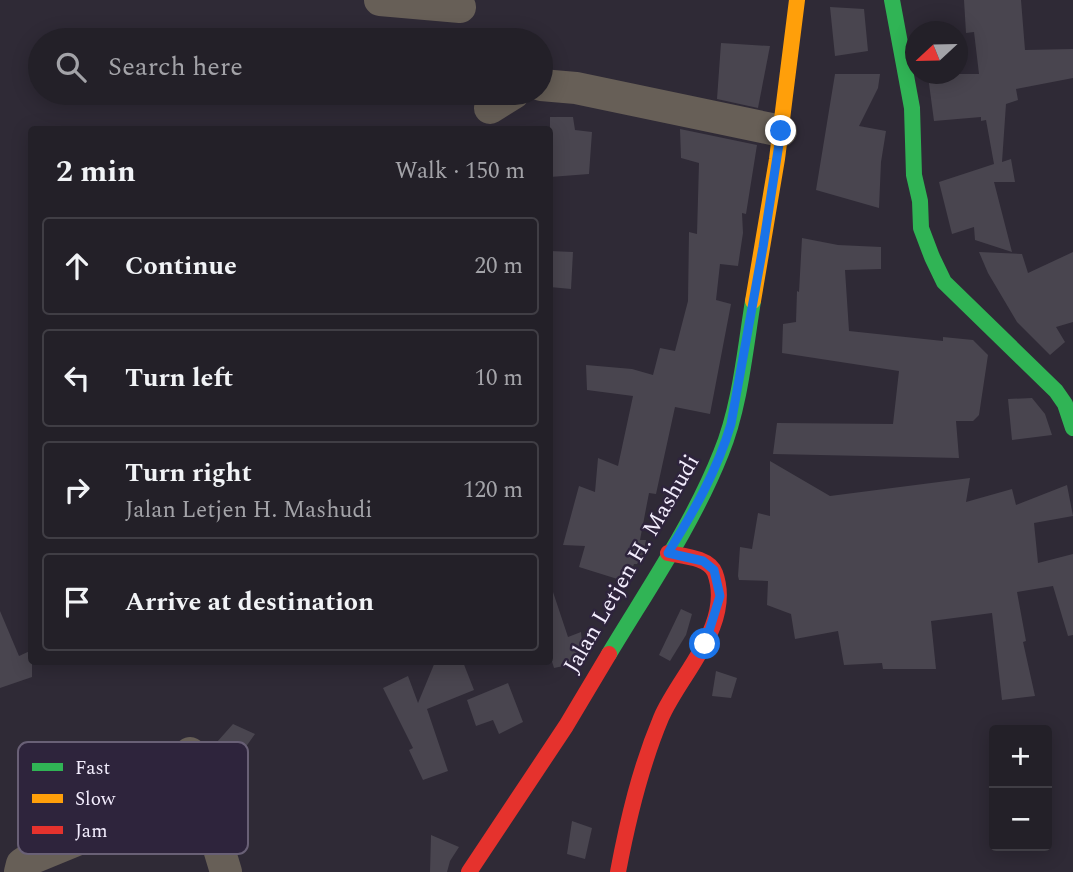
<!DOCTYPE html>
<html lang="en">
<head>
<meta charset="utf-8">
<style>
  body { margin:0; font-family:Spectral,serif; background:#2f2d34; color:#f1f3f6 }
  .controls { position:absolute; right:21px; bottom:21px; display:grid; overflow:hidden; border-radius:7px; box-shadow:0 4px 18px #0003 }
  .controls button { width:63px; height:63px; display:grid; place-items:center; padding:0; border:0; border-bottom:2px solid #403e45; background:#232028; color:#f1f3f6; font:35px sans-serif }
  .compass { position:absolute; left:905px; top:21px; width:63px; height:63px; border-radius:50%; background:#232028; box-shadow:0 4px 18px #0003; rotate:248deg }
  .stop { position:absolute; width:21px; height:21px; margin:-16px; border:5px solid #1a73e8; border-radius:50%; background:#fff }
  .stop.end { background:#1a73e8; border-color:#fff; box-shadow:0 2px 7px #0008 }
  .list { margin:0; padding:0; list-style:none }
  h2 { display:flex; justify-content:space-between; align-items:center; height:91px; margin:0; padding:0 28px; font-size:30px }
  h2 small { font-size:23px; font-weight:400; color:#a3a3a8 }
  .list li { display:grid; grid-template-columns:46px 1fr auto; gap:21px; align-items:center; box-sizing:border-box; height:98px; margin:0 14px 14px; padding:0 14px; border:2px solid #403e45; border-radius:7px }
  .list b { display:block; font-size:26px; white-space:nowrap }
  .list p { margin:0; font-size:23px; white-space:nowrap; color:#a3a3a8 }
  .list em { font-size:23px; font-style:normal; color:#a3a3a8 }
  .icon { flex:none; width:38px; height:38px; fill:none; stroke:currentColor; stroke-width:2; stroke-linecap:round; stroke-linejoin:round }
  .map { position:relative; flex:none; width:1073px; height:872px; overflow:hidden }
  .search { position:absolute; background:#232028; box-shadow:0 4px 18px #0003; left:28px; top:28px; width:525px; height:77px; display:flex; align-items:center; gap:18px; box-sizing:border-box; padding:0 24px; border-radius:38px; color:#a3a3a8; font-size:26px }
  .panel { position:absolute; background:#232028; box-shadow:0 4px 18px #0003; left:28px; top:126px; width:525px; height:539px; border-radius:7px }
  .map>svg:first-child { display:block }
  .building { fill:#49454f }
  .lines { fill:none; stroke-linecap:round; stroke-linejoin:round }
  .street { stroke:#675f57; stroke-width:32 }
  .fast { stroke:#30b455; stroke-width:16 }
  .slow { stroke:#ff9f0a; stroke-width:16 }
  .jam { stroke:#e5322d; stroke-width:16 }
  .route { stroke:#1a73e8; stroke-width:9 }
  .labels { text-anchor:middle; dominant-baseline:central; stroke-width:5; stroke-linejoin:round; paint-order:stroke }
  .street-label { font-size:23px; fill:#f3edfd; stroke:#2e243c }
  .key { fill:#2e243c; stroke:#696076; stroke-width:2 }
  .key-label { font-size:19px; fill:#f3edfd }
</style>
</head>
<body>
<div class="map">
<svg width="1073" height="872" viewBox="0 0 1073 872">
  <rect width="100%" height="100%" fill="#2f2a36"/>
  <g class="building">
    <polygon points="964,0 1021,0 1025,50 1073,49 1073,78 1016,89 1018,100 1006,104 1002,162 1011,159 1015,182 994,182 1012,252 975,240 974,227 952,234 939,182 994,164 986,120 981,121 981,117 934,121 928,76 938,74 979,74 974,32 966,33"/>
    <polygon points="830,7 864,9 868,51 835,56"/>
    <polygon points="721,43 770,46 758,108 717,99"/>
    <polygon points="835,74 880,74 878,88 859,126 886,131 881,162 879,208 816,190"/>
    <polygon points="550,117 573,117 575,130 592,132 589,174 550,177"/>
    <polygon points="680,129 757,145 746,214 742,213 743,233 738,266 720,264 716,300 731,304 710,414 675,407 656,494 649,493 640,540 646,540 643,555 637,564 634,564 627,582 579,567 585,546 563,545 579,486 595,492 598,458 618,466 633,396 587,390 586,365 632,369 653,375 660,348 675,351 688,301 689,232 697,234 699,163 681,158"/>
    <polygon points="802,238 838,245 881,247 881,269 845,270 849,331 943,341 943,337 973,340 988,355 979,415 973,421 956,421 959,458 773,454 777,423 893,424 899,371 782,353 783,324 796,322 797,291 799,292"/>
    <polygon points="550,251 573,252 571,289 550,287"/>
    <polygon points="979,252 1022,254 1028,273 1073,252 1073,322 1056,327 1065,342 1050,355 1017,322 988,273"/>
    <polygon points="1032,398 1045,414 1052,435 1012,440 1008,399"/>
    <polygon points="770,461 830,496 970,478 966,502 1012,489 1016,505 1067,485 1073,516 1034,523 1038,563 1073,554 1073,635 1068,636 1053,586 1017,592 1026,641 1023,642 1035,696 1002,700 992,613 931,621 936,669 883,669 882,663 844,665 838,631 795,639 791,614 767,605 768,581 739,580 738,576 740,547 752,549 758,513 770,516"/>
    <polygon points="553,592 568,637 581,632 583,655 578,663 554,668 550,655 550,593"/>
    <polygon points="681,609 692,614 686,635 670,661 659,655"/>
    <polygon points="0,611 19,656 32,650 32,677 0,688"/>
    <polygon points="435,662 463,662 474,690 427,709 448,771 423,780 409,750 413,748 383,688 408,676 418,703"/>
    <polygon points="716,671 737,678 731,698 712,696"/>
    <polygon points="508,683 523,722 499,734 493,720 476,726 467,700"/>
    <polygon points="233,724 255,734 223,779 224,747 217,742"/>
    <polygon points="572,821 592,828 585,859 567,854"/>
    <polygon points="431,835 459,847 450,861 447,872 430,872"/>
  </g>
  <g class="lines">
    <g class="street">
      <polyline points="380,0 460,7"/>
      <polyline points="541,85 576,88 781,131"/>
      <polyline points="490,108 514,93"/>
      <polyline points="190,753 226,872"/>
      <polyline points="20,872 22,864 28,860 201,789"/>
    </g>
    <g class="fast">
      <polyline points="892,0 912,108 914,175 920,201 921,228 932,257 944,282 1056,391 1065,404 1073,428"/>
      <path d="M609,654C648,589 693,524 721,453C740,407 745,350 753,301"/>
    </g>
    <polyline class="slow" points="753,301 777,159 797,0"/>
    <g class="jam">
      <polyline points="469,872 566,726 609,654"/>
      <path d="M618,872C628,819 640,768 661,718C679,675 734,625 715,573C709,557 682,556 668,553"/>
    </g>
  </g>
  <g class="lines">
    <path class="route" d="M705,644L720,596L714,570L703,561L668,553C694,511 717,471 731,424L763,247L781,131"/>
  </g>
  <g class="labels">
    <g class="street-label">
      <text transform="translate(632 564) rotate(-60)">Jalan Letjen H. Mashudi</text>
    </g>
  </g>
  <rect x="18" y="742" width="230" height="112" rx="10" class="key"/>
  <rect x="32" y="763" width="31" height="8" fill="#30b455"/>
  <rect x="32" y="794" width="31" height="9" fill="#ff9f0a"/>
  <rect x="32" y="826" width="31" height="8" fill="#e5322d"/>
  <g class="key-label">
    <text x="75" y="774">Fast</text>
    <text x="75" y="805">Slow</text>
    <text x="75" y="837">Jam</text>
  </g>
</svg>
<div class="controls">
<button>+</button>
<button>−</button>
</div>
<svg class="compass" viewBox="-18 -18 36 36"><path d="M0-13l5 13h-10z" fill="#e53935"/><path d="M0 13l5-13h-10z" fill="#a3a3a8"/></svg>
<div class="stop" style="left:705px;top:644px"></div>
<div class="stop end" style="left:781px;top:131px"></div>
<div class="search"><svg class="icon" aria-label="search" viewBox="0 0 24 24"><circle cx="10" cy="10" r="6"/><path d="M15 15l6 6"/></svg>Search here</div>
<section class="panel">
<h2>2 min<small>Walk · 150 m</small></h2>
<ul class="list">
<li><svg class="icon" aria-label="ahead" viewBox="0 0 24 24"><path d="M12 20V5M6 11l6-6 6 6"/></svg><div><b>Continue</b></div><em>20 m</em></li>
<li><svg class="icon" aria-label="left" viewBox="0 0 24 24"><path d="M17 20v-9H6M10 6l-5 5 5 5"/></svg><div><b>Turn left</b></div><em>10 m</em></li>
<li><svg class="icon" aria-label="right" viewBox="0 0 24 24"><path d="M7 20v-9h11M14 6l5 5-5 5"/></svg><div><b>Turn right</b><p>Jalan Letjen H. Mashudi</p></div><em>120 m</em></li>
<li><svg class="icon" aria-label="arrive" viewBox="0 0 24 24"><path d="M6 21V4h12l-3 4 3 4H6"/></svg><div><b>Arrive at destination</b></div></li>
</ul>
</section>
</div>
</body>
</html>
